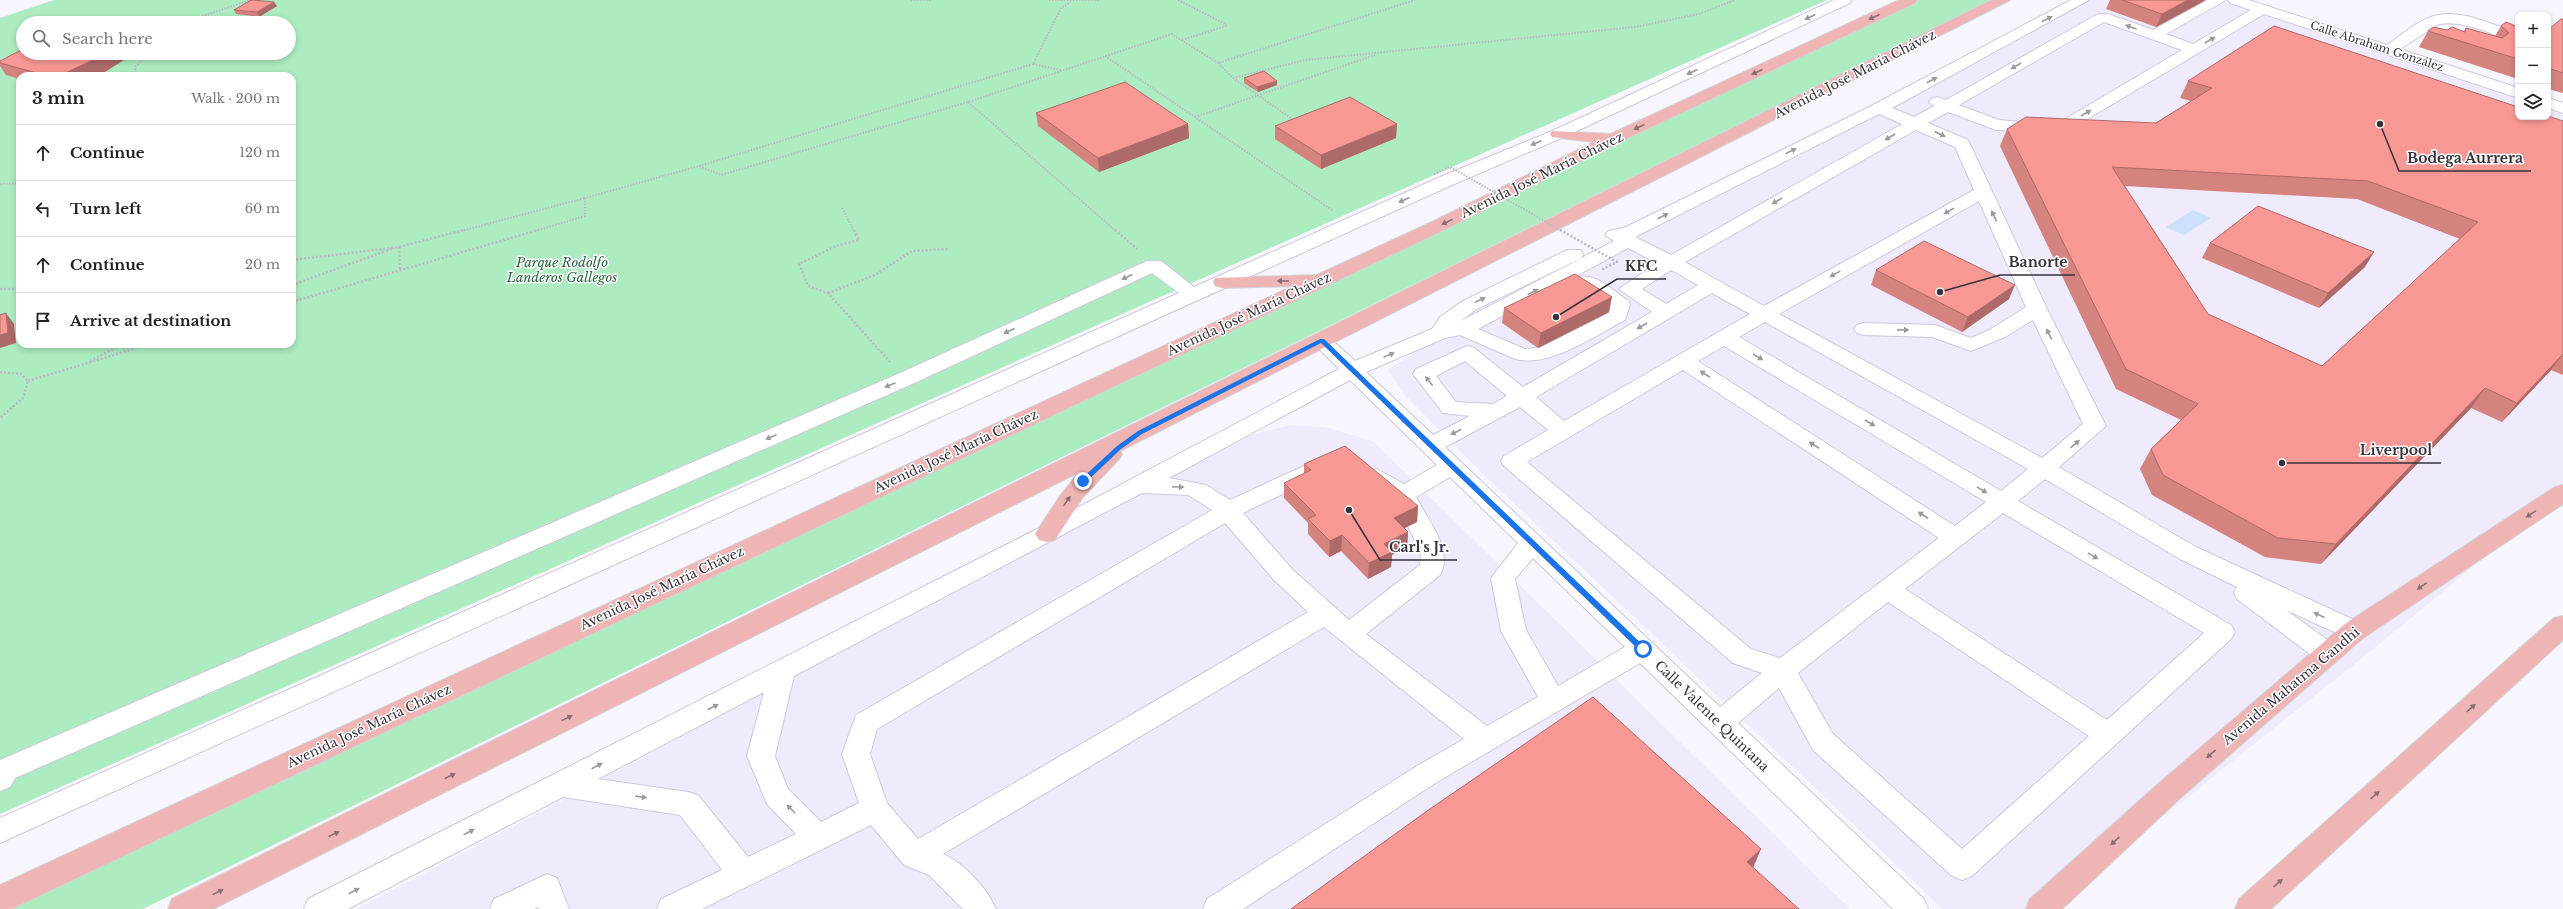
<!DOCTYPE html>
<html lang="en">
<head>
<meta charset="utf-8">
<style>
  body { margin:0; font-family:"Libre Baskerville",serif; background:#f6f6f6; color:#222 }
  .controls { position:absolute; right:12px; top:12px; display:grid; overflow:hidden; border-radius:8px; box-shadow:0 2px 6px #0003 }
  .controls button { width:36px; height:36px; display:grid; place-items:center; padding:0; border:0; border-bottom:1px solid #e0e0e0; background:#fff; color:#222; font:20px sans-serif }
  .stop { position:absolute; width:12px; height:12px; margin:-9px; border:3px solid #1a73e8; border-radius:50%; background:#fff }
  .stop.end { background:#1a73e8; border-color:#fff; box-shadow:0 1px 4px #0008 }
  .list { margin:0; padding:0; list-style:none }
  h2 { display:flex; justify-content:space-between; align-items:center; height:52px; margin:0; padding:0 16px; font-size:17px }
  h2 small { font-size:13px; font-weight:400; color:#767676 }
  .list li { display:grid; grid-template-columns:26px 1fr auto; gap:12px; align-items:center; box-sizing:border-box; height:56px; padding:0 16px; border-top:1px solid #e0e0e0 }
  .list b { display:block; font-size:15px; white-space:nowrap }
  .list em { font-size:13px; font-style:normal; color:#767676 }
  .icon { flex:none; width:22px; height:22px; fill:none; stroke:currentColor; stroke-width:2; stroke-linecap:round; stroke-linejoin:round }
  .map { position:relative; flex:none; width:2563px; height:909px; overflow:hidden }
  .search { position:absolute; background:#fff; box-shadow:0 2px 6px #0003; left:16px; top:16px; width:280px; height:44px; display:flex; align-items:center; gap:10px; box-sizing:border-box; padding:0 14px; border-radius:22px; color:#767676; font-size:15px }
  .panel { position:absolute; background:#fff; box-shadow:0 2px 6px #0003; left:16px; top:72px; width:280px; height:276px; border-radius:12px }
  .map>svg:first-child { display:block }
  .built { fill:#efeafc }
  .green { fill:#acecc0; fill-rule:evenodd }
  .water { fill:#cde0fe }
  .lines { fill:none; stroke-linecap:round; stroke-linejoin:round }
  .minor-casing { stroke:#cec7de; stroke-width:2 }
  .major-casing { stroke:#d3d2d4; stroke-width:2 }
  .path-far1 { stroke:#bbb9c2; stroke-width:2; stroke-dasharray:1.5 1.5; stroke-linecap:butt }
  .path { stroke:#bbb9c2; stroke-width:2.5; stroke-dasharray:2 2; stroke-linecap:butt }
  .minor { fill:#fff; fill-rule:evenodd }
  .major { fill:#efb5b4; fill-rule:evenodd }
  .path-bridge-far1 { stroke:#bbb9c2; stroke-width:2; stroke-dasharray:1.5 1.5; stroke-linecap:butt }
  .path-bridge { stroke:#bbb9c2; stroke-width:2.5; stroke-dasharray:2 2; stroke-linecap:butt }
  .wall { fill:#d5837f; fill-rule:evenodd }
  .shaded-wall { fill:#ae6a68 }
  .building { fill:#f89894; stroke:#ae6a68; fill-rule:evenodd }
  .oneway { fill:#9a999e }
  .oneway2 { fill:#896e72 }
  .route { fill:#1a73e8 }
  .labels { text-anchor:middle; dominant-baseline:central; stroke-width:3; stroke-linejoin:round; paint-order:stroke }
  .far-street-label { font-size:11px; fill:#36333c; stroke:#fff }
  .street-label { font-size:13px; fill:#36333c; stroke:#fff }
  .park-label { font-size:13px; font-style:italic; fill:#26633f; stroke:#fff }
  .leader { fill:none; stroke:#36333c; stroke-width:1.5 }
  .callout-dot { fill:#36333c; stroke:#fff; stroke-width:1.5 }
  .callout-label { font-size:14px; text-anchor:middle; font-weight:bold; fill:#36333c; stroke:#fff; stroke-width:3; stroke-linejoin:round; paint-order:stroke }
</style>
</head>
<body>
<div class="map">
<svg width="2563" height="909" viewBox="0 0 2563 909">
  <rect width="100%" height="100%" fill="#f7f5fe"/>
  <g class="built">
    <polygon points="2074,0 2219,0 2518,100 2518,117 2548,117 2548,110 2563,115 2563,493 2362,658 2047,909 1943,909 1484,475 1404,394 1388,370 1428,344"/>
    <polygon points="1292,425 1329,428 1374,442 1850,909 357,909 1253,434"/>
  </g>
  <g class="green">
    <path d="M54,0H1827L0,814V18ZM23,23H289V53H23ZM20,76H292V344H20Z"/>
    <polygon points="1919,0 1992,0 143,909 0,909 0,906"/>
  </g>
  <polygon class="water" points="2193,210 2211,218 2184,235 2166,227"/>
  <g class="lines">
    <defs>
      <g id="minor">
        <polygon points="1834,0 1852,0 1850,3 1564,137 1452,185 0,843 0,818 1179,293 1152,273 912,384 15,778 10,787 0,791 0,760 898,374 1147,261 1161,261 1194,287 1440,177 1552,131"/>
        <path d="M2071,0H2089L1892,108L1914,117L1934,106L1929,102L1931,99L1937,97L1946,100L2098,14H2108L2153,30L2208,0H2226L2166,34L2193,44L2251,10L2230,3L2228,0H2249L2387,45C2400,36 2416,22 2431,17C2458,7 2492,25 2518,33V42C2492,36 2467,20 2439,24L2400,49L2518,88V98L2264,14L2064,133L1996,130L1948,112L1928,123L1968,140L1970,144L2047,309L2106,426L2059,467L2196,547L2363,624L2367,631L2363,638L2354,641L2286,610L2337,647L2341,654L2337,661L2328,664L2319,661L2237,599L2234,593L2237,587L2180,559L2045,479L2018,501L2231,625L2235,632L2231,639L1972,876L1962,880L1952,876L1813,750L1779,688L1738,723L1924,899L1928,909H1893L1640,663L1437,782L1243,909H1203L1207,899L1417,766L1464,739L1324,627L943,854C964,863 987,888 996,909H963L929,875L904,865L871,825L702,909H657L661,899L722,870L680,815L563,797L348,909H304L308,899L1039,528L1339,369L1315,345L1312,341L1315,337H1329L1355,361L1432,329L1440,317L1461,302L1567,250H1581L1583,254L1581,258L1475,310L1461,321L1614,241L1605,235L1608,231L1624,228L1873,105ZM2104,22L2182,50L2055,125L1999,120L1959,105ZM1879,114L1902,124L1671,255L1637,238V236ZM1916,130L1955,147L1974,190L1764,306L1685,262ZM1979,201L2026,307L1991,329L1971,338L1935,325L1864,323L1857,325L1854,329L1857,333L1864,335L1932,337L1971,351L2005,337L2033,320L2083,424L2042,458L1779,314ZM1628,248L1657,263L1619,289L1652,312L1523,387L1474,348L1467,346L1416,369L1413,374L1443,413L1470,416L1433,435L1366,372L1445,338L1460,335L1515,359C1550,368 1594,336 1625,320L1630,304L1627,300C1614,291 1596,273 1579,277L1577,281L1610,306L1609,313L1539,348L1525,349L1478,329ZM1671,270L1698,285L1666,304L1642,289ZM1712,293L1750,314L1564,421L1536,397ZM1765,322L2028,469L2001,491L1739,337ZM1724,346L1986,502L1955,526L1698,361ZM1465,361L1507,396L1493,404L1456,402L1436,376ZM1683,370L1939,538L1780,658L1751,649L1527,462ZM1350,380L1437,465L1404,484L1377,469L1369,472L1366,477L1369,482L1395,499L1421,553L1420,565L1349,620L1292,569L1243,513L1320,476L1323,471L1320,466L1312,463L1304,466L1230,500L1206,485L1169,478ZM1520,407L1548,430L1504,456L1501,461L1504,466L1733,663L1762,673L1720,707L1445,447ZM1450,477L1518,543L1491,578L1501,631L1538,697L1487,726L1366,634L1440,575C1454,551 1427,518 1416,497ZM1142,493L1188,495L1212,510L856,715L842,754L859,803L821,822L788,789L775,756L794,676ZM2003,513L2204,633L2107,720L1905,589ZM1225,523L1275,581L1308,612L918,839L887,803L870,754L877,729ZM1533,558L1625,647L1558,686L1526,630L1515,579ZM1888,602L2089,736L1962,849L1833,734L1798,673ZM764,692L747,756L767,804L796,834L748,857L698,795L688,792L598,779Z"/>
        <polygon points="2548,98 2563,103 2563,113 2548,108"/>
        <polygon points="547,874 557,878 569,909 539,909 538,907 534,909 490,909 494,899"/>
      </g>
      <g id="major">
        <polygon points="1899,0 1917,0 1915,3 1619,142 1446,229 11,909 0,909 0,885 1293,286 1222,288 1215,286 1213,282 1215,278 1317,275 1434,221 1594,142 1552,137 1550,134 1552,131 1611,134"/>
        <polygon points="1992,0 2010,0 1120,451 1122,454 1119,459 1083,497 1055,540 1047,542 1039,540 1035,534 1060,496 1079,472 213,909 168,909 172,899"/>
        <polygon points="2563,485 2563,504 2363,638 2178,800 2062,909 2026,909 2030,899 2158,784 2345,624 2555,487"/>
        <polygon points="2563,616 2563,640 2271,909 2235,909 2239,899 2554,618"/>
      </g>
    </defs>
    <use href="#minor" class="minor-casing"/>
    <use href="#major" class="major-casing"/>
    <g class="path-far1">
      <polyline points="911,0 932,0"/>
      <polyline points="1049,0 1100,0"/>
      <polyline points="1178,0 1227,25"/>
      <polyline points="182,23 251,0"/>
      <polyline points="1182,40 1226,26"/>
      <polyline points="1105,56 1332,210"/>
      <polyline points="1218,63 1233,78 1295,121"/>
      <polyline points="1061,70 1033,64 1061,8 1071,2"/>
      <polyline points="134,76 136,66 150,53"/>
      <polyline points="1233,78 1305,60 1635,27 1699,14 1735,0"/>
      <polyline points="968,102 1116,231"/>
      <polyline points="1195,117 1375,55"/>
      <polyline points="699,166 1033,64"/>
      <polyline points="0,184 20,183"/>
      <polyline points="842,208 854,231"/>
      <polyline points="461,231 585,198"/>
      <polyline points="535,231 585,216 585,198 699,166 721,175 968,102 1172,34 1218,63 1415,0"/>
    </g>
    <g class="path">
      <polyline points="854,230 859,240 836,246 799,264 808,286 828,293 890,362"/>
      <polyline points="1115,230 1137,249"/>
      <polyline points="399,247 400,270"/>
      <polyline points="292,260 399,247 464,230"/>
      <polyline points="292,285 394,248"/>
      <polyline points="0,289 20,289"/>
      <polyline points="828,293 875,275 912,251 948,249"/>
      <polyline points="292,302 538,230"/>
      <polyline points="90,361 123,344"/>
      <polyline points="0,372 21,374 28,381 23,398 0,418"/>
      <polyline points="28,381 150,344"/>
    </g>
    <use href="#minor" class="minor"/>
    <use href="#major" class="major"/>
    <polyline class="path-bridge-far1" points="1434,174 1450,167 1562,231"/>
    <polyline class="path-bridge" points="1560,230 1617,262 1601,270"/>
  </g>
  <g class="wall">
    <polygon points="2110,0 2205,0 2204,1 2156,27 2106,9"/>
    <polygon points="274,2 277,6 259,17 236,14 234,10"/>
    <polygon points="2563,19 2563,93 2548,89 2548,30"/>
    <polygon points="2501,26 2518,27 2518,79 2419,47 2428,31 2447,30 2464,31 2466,28 2495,36"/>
    <polygon points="23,53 132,53 124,60 103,73 96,76 20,76 20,79 6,75 0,66 0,61"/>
    <polygon points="1244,78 1277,85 1258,92 1244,83"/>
    <path d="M2188,81L2563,121V375L2551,370L2502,422L2471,408L2321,564L2265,557L2152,495L2140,469L2151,449L2181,420L2116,389L2000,146L2007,129L2156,123L2191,101L2180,98ZM2125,186L2357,199L2460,239L2322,366L2208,314Z"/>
    <polygon points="1036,113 1188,124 1189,138 1099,172 1038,126"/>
    <polygon points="1397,124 1396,138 1321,169 1275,139 1275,126"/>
    <polygon points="2210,243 2365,267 2319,308 2202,258"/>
    <polygon points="1876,270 2009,299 1962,332 1871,285"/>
    <polygon points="1504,308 1609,312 1538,348 1502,323"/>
    <polygon points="1304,464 1418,506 1417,522 1404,528 1408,532 1407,547 1392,555 1391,567 1368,579 1341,551 1329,557 1308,534 1308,523 1284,498 1284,483 1304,474"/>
  </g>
  <g class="shaded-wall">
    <polygon points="2188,0 2205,0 2204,1 2156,27 2162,14"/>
    <polygon points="274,2 277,6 259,17 257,12"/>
    <polygon points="106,53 132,53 124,60 103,73 96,76 59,76"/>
    <polygon points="1277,81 1277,85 1258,92 1257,87"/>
    <polygon points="1188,124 1189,138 1099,172 1098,158"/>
    <polygon points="1397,124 1396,138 1321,169 1321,155"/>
    <polygon points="2374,252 2365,267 2319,308 2328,293"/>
    <polygon points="2015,285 2009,299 1962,332 1968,317"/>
    <polygon points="1612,297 1609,312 1538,348 1541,333"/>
    <polygon points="6,313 14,324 16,343 0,348 0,335"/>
    <polygon points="2563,354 2551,370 2502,422 2517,403"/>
    <polygon points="2485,388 2471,408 2321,564 2336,544"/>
    <polygon points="1418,506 1417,522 1393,534 1394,518"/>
    <polygon points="1408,532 1407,547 1392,555 1391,567 1368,579 1369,563 1384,544"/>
    <polygon points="1342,535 1341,551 1329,557 1330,541"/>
    <polygon points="1761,849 1753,868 1747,862"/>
  </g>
  <g class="building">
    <polygon points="251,0 253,0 274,2 257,12 234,10"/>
    <polygon points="2122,0 2188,0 2162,14"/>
    <polygon points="2561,19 2563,19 2563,73 2548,68 2548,30"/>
    <polygon points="2506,22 2518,27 2518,59 2428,31 2433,27 2447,30 2452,27 2465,32 2466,28 2502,38 2509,33 2501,26"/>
    <path d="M2274,26L2518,107V117H2548V116L2563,121V354L2517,403L2485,388L2336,544L2278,538L2163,475L2151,449L2198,404L2126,369L2007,129L2026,117L2156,123L2212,88L2188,81ZM2112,167L2368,181L2478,222L2322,366L2208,314Z"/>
    <polygon points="23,49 23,53 106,53 95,59 59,76 48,76 0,63 0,61"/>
    <polygon points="1264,71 1277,81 1257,87 1244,78"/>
    <polygon points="1125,82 1188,124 1098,158 1036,113"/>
    <polygon points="1350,97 1397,124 1321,155 1275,126"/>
    <polygon points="2258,206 2374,252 2328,293 2210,243"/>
    <polygon points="1924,241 2015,285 1968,317 1876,270"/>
    <polygon points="1575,274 1612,297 1541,333 1504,308"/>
    <polygon points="6,313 8,333 0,335 0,315"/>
    <polygon points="1345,446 1418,506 1394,518 1408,532 1384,544 1392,552 1369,563 1342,535 1330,541 1308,519 1316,515 1284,483 1311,470 1304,464"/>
    <polygon points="1593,697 1761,849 1747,862 1799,909 1291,909 1427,811"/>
  </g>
  <defs><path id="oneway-solid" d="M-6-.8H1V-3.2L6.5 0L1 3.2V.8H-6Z"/></defs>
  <g class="oneway">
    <use href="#oneway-solid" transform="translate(1810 17) rotate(155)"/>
    <use href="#oneway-solid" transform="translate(2047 19) rotate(-28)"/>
    <use href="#oneway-solid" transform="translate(2131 27) rotate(-160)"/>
    <use href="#oneway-solid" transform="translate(2210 40) rotate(-30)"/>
    <use href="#oneway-solid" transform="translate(2016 66) rotate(150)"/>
    <use href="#oneway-solid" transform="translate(1692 72) rotate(155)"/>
    <use href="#oneway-solid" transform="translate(1932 80) rotate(-28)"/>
    <use href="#oneway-solid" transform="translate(2086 113) rotate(-31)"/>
    <use href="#oneway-solid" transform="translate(1940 134) rotate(24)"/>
    <use href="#oneway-solid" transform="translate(1890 137) rotate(150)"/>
    <use href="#oneway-solid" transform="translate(1536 143) rotate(157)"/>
    <use href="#oneway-solid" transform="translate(1791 151) rotate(-27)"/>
    <use href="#oneway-solid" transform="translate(1404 200) rotate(156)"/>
    <use href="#oneway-solid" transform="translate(1777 201) rotate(150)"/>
    <use href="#oneway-solid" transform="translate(1949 211) rotate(151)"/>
    <use href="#oneway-solid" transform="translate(1663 216) rotate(-27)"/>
    <use href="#oneway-solid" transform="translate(1994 216) rotate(-115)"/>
    <use href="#oneway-solid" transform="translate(1835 274) rotate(151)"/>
    <use href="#oneway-solid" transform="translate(1127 277) rotate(155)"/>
    <use href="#oneway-solid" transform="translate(1533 292) rotate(-28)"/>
    <use href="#oneway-solid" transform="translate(1480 300) rotate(-26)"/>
    <use href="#oneway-solid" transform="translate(1642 326) rotate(150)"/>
    <use href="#oneway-solid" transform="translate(1903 330) rotate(1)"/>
    <use href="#oneway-solid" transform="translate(1009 331) rotate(155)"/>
    <use href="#oneway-solid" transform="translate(2049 334) rotate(-116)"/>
    <use href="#oneway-solid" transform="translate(1389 355) rotate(-23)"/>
    <use href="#oneway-solid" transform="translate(1758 357) rotate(31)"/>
    <use href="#oneway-solid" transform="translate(1705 374) rotate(-147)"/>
    <use href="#oneway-solid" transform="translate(1429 381) rotate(-128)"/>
    <use href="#oneway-solid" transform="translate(890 385) rotate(157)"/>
    <use href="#oneway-solid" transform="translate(1870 423) rotate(31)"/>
    <use href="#oneway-solid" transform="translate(1456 432) rotate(153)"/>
    <use href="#oneway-solid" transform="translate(771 437) rotate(157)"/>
    <use href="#oneway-solid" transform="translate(2075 444) rotate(-40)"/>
    <use href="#oneway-solid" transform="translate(1814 445) rotate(-147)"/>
    <use href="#oneway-solid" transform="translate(1178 487) rotate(3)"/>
    <use href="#oneway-solid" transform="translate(1982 490) rotate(31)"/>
    <use href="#oneway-solid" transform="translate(1923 515) rotate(-147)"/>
    <use href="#oneway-solid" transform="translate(2093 556) rotate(31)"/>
    <use href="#oneway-solid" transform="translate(2319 615) rotate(-156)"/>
    <use href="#oneway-solid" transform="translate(713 707) rotate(-27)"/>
    <use href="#oneway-solid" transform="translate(597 766) rotate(-27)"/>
    <use href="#oneway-solid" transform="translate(641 797) rotate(9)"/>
    <use href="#oneway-solid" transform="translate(791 809) rotate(-135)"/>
    <use href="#oneway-solid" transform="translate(469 832) rotate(-27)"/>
    <use href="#oneway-solid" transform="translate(354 891) rotate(-27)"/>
  </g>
  <g class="oneway2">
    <use href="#oneway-solid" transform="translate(1874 17) rotate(155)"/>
    <use href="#oneway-solid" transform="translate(1757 72) rotate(155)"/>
    <use href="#oneway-solid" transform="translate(1639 127) rotate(155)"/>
    <use href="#oneway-solid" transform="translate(1447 222) rotate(154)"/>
    <use href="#oneway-solid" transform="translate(1283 281) rotate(179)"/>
    <use href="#oneway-solid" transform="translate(1067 501) rotate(-55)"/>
    <use href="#oneway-solid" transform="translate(2531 514) rotate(146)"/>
    <use href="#oneway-solid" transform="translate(2422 586) rotate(146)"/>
    <use href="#oneway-solid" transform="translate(2471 708) rotate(-42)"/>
    <use href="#oneway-solid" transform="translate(567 718) rotate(-26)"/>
    <use href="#oneway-solid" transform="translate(2211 754) rotate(139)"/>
    <use href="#oneway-solid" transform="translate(450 776) rotate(-26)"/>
    <use href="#oneway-solid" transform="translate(2375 795) rotate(-42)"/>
    <use href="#oneway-solid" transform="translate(334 834) rotate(-26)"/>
    <use href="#oneway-solid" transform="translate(2115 841) rotate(137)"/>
    <use href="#oneway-solid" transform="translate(2278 883) rotate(-42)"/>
    <use href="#oneway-solid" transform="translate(218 892) rotate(-26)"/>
  </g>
  <polygon class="route" points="1320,339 1324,339 1645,647 1645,651 1640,651 1321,343 1142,434 1121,449 1085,483 1079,481 1117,446 1138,431"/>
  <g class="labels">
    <g class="far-street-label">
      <text transform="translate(2377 46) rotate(18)">Calle Abraham González</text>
    </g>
    <g class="street-label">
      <text transform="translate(1855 74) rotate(-27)">Avenida José María Chávez</text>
      <text transform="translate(1542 175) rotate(-26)">Avenida José María Chávez</text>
      <text transform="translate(1249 314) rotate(-25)">Avenida José María Chávez</text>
      <text transform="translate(956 451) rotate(-25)">Avenida José María Chávez</text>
      <text transform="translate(662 588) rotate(-25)">Avenida José María Chávez</text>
      <text transform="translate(2291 686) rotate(-40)">Avenida Mahatma Gandhi</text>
      <text transform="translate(1712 716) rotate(44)">Calle Valente Quintana</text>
      <text transform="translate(369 726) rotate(-25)">Avenida José María Chávez</text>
    </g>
    <g class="park-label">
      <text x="562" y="262">Parque Rodolfo<tspan x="562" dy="15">Landeros Gallegos</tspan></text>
    </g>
  </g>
  <path class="leader" d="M2380 124L2399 171H2531M1940 292L2000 275H2075M1556 317L1617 279H1666M2282 463L2352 463H2441M1349 510L1380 560H1457"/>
  <g class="callout-dot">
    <circle cx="2380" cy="124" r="4"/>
    <circle cx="1940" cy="292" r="4"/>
    <circle cx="1556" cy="317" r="4"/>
    <circle cx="2282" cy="463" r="4"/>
    <circle cx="1349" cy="510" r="4"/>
  </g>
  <g class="callout-label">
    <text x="2465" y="163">Bodega Aurrera</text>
    <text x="2038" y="267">Banorte</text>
    <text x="1641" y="271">KFC</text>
    <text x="2396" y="455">Liverpool</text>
    <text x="1419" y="552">Carl's Jr.</text>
  </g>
</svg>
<div class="controls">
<button>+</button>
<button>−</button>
<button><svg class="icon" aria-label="layers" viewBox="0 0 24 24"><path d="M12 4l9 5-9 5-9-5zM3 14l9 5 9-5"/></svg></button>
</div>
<div class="stop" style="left:1643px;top:649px"></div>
<div class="stop end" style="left:1083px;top:481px"></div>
<div class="search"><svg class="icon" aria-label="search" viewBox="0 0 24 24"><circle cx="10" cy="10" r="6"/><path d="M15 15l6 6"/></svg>Search here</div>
<section class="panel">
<h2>3 min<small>Walk · 200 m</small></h2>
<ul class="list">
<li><svg class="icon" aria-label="ahead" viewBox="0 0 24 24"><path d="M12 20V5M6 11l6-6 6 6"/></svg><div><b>Continue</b></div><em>120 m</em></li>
<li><svg class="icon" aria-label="left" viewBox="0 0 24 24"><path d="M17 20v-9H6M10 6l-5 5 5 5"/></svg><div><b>Turn left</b></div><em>60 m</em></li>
<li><svg class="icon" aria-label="ahead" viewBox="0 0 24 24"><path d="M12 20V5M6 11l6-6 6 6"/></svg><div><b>Continue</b></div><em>20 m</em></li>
<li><svg class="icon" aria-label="arrive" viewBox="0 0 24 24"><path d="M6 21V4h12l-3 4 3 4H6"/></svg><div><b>Arrive at destination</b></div></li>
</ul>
</section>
</div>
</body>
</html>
